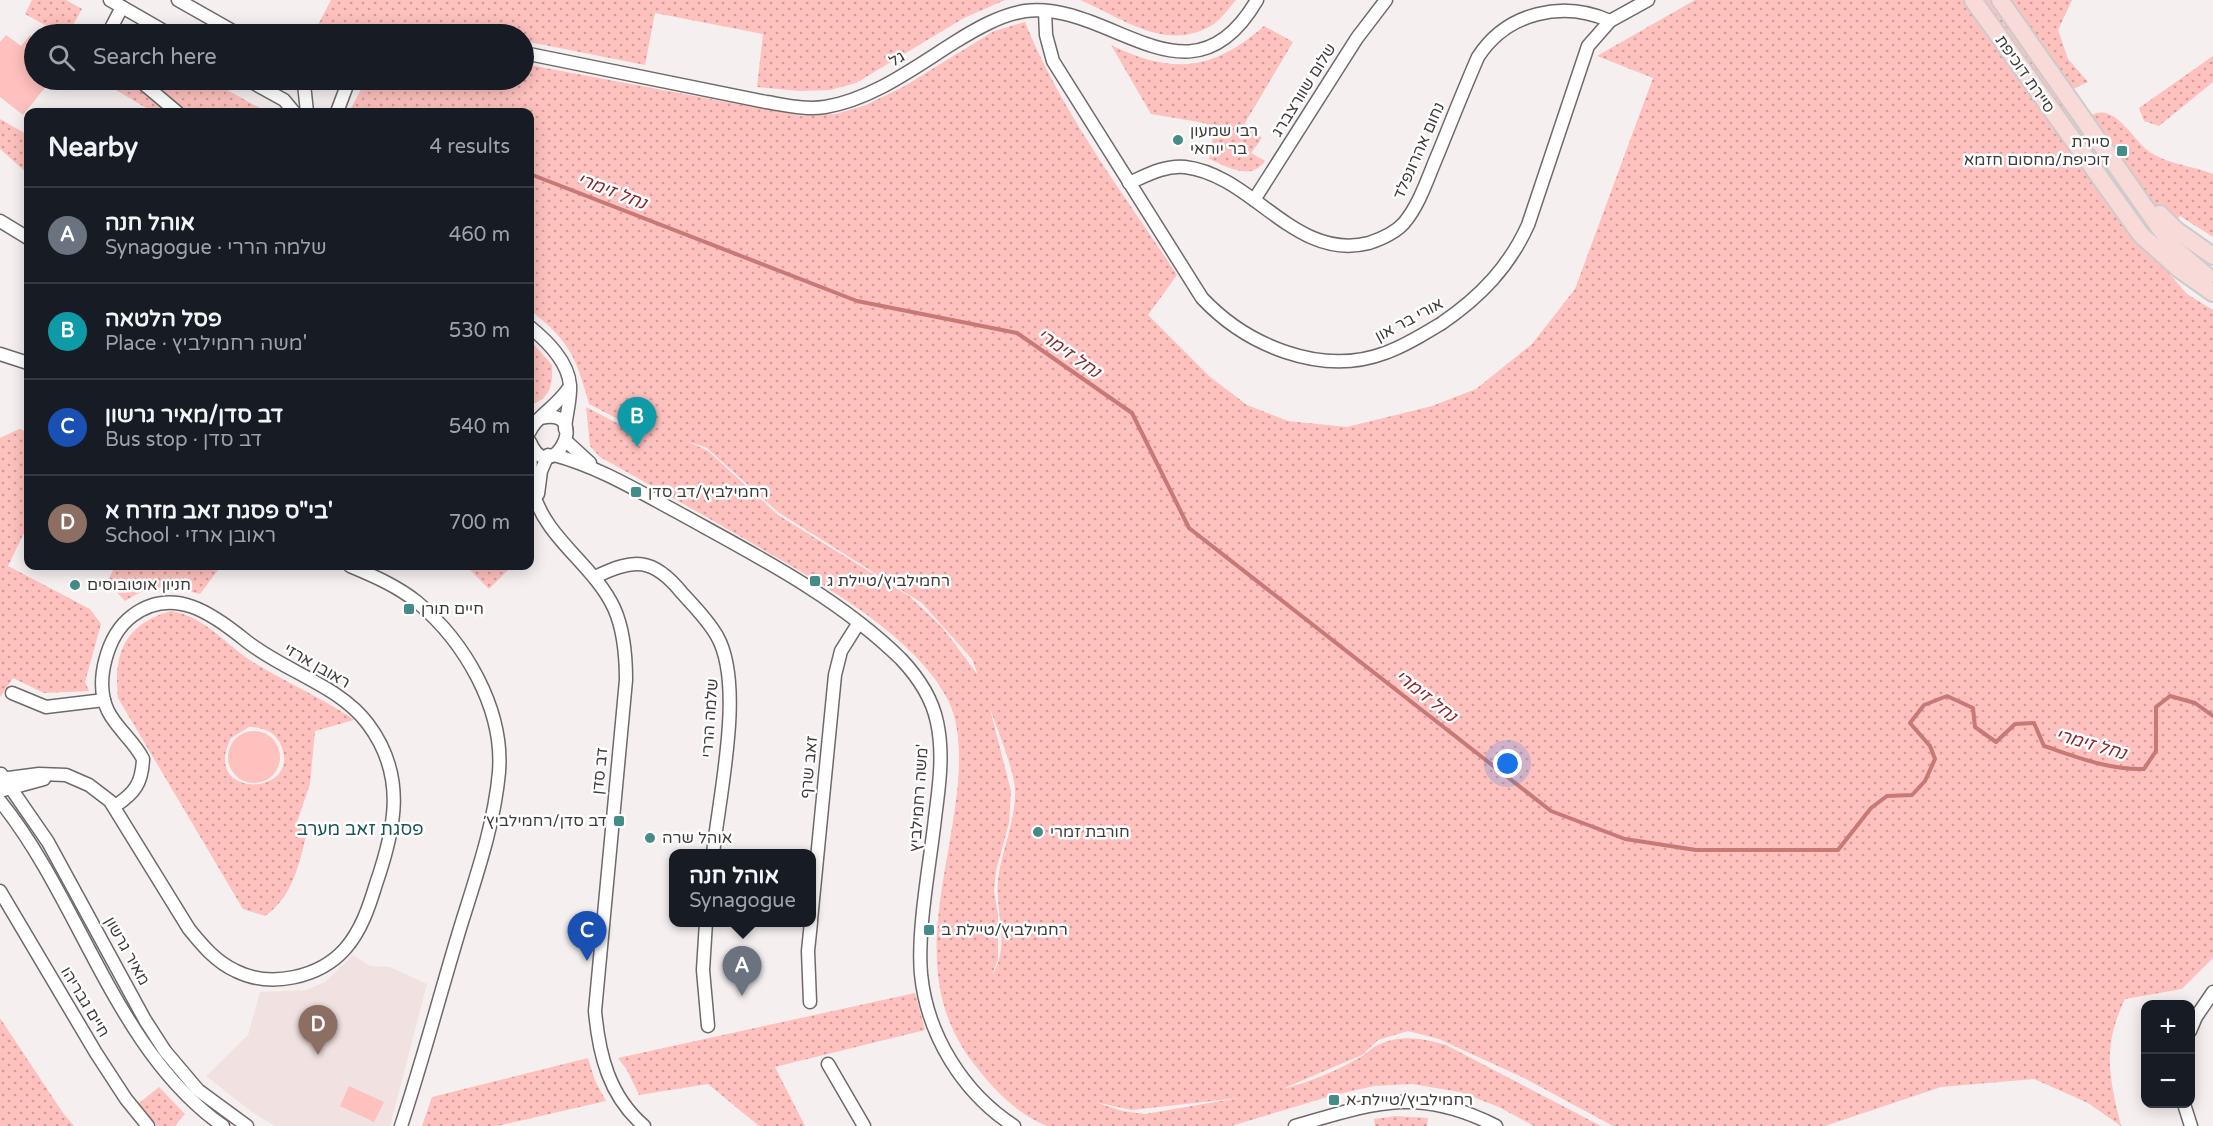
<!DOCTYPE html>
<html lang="en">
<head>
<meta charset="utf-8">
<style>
  body { margin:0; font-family:"Varela Round",Heebo,sans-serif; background:#20242c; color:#f1f3f6 }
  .controls { position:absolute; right:18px; bottom:18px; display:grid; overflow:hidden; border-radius:12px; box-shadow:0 3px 15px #0003 }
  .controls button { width:54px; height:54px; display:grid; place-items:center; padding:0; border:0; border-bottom:2px solid #363941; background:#171b24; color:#f1f3f6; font:30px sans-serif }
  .you { position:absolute; left:1508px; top:764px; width:21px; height:21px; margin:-15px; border:4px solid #fff; border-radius:50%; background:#1a73e8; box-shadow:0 0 0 9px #1a73e833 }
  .badge { display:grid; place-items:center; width:39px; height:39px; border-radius:50%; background:#2563eb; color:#fff; font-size:20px; font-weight:700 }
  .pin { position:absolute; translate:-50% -50px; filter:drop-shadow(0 2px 3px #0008) }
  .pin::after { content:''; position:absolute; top:32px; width:21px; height:18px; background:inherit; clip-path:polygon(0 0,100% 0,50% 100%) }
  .popup { position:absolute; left:669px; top:849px; width:147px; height:78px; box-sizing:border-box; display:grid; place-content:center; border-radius:12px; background:#171b24; filter:drop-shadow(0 2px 4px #0005); font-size:20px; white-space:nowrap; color:#9ea1a6 }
  .popup b { font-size:22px; color:#f1f3f6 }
  .popup::after { content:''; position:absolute; left:50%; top:100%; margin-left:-12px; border:12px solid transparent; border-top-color:#171b24 }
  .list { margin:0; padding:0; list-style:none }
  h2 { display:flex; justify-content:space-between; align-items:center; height:78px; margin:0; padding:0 24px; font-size:26px }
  h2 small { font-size:20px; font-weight:400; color:#9ea1a6 }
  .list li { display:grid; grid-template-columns:39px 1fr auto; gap:18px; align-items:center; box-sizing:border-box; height:96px; padding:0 24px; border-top:2px solid #363941 }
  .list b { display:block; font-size:22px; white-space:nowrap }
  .list p { margin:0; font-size:20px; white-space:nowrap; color:#9ea1a6 }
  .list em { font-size:20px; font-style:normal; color:#9ea1a6 }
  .icon { flex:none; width:33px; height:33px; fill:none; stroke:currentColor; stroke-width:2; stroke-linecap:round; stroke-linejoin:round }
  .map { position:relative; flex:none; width:2213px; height:1126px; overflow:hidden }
  .search { position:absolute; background:#171b24; box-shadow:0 3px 15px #0003; left:24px; top:24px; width:510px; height:66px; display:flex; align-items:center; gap:15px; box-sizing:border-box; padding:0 21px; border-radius:33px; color:#9ea1a6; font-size:22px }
  .panel { position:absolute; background:#171b24; box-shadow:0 3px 15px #0003; left:24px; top:108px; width:510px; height:462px; border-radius:12px }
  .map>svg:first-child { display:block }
  .built { fill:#f1e2e1 }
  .grass { fill:url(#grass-dots); fill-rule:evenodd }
  .garden { fill:#fec1be }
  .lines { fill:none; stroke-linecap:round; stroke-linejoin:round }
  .stream { stroke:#c77976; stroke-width:4 }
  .minor-casing { stroke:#6f6a6a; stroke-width:15 }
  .major-casing { stroke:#cdcccc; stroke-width:20 }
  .minor { stroke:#fff; stroke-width:12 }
  .major { stroke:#f8dad9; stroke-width:16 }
  .poi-dot { fill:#448c88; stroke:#fff; stroke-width:2 }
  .labels { text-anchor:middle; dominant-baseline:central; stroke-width:5; stroke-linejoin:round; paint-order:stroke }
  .street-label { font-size:16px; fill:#3e3c3b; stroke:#fff }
  .poi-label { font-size:16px; fill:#3e3c3b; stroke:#fff; text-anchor:start }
  .water-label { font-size:18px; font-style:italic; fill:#88292d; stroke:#fff }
  .neighbourhood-label { font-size:18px; fill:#1a5553; stroke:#fff }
</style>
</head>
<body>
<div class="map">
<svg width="2213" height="1126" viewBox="0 0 2213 1126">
  <defs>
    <pattern id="grass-dots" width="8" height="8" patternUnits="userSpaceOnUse" patternTransform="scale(1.5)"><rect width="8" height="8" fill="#fec1be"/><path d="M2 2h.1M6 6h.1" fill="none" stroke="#cf9e9c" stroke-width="1.8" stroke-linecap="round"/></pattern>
  </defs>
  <rect width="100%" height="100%" fill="#f5efef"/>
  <polygon class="built" points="353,955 370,966 390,967 427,984 390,1126 275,1126 252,1112 206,1076 248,1035 260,992 306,990 325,982"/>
  <g class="grass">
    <polygon points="32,0 66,0 82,9 68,34 61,34 25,14"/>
    <polygon points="331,0 1005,0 964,18 856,83 830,90 800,91 757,87 763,34 655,13 645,65 524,41 524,34 490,34 449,26 415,25 381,34 313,34"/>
    <path d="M1080,0H1236C1229,8 1222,18 1214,24C1167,54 1123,18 1080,0Z"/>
    <path d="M1695,0H2072L2058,30L2068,59L2088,82L2073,89L2092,115C2114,103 2133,139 2147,150C2167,165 2191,165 2213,174V237L2180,216L2148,249L2187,294L2213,310V958L2182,989L2125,999C2102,1046 2109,1078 2121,1126L2088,1103L2034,1079L1941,1087L1825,1126H1613L1524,1078L1439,1039L1408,1031L1378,1040L1362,1055L1282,1089C1308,1083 1336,1071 1359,1058C1366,1054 1371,1048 1378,1045C1400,1034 1424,1038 1446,1045L1601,1126H1534L1499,1107L1460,1092L1412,1084L1374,1086L1334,1095L1231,1126H1047C1018,1114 997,1093 978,1069C905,981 949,883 958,782C960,757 960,726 949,702C916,634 813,579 750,542C700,513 650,485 600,457L590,446L586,407L617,423L635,428L589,404C576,356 569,341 530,310V112H349L366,80H524V64L802,116L836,114L866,105L903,87L994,31L1025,22C1061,112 1124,194 1177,275L1148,315L1209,376L1247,405L1288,421L1347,427L1432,406L1476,389L1532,344L1575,289L1653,78L1597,56ZM687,441L707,448L778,512L922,603L972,659L978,675L942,627L909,596L778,515L708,451ZM990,709C997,727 1014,771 1015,789C1016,821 1002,849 998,880C995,912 1011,946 992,975L998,959V915L994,891L996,871L1009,823L1011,791ZM1239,1098L1145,1114L1122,1111L1095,1102L1132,1110Z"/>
    <path d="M1264,26L1293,42L1245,123L1262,138L1251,153L1265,161C1250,182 1227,166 1209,159L1214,130L1205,123L1151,114L1111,45C1172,75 1213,71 1264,26Z"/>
    <polygon points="2213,56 2213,82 2159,126 2144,121 2139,108"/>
    <polygon points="99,80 209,80 267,112 153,112"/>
    <polygon points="0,119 28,135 28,174 0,149"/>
    <path d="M530,340L552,365C553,385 550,399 530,405Z"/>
    <polygon points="19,429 28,432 28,525 8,566 90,609 101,624 85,682 89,691 44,693 13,678 0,697 0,438"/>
    <path d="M115,566H221L200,594C167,586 155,582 125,601L107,582Z"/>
    <polygon points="466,566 512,566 489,589"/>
    <path d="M171,611C207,617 226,646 256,664C289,684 323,698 354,720L315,731L310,784L297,822L309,823C301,856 295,896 265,916L243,909L118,698C113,653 125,624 171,611ZM249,727C262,727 274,731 280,743C306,797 199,801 231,738Z"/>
    <polygon points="915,993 925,1030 775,1067 805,1126 759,1126 708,1084 639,1095 627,1070 618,1058"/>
    <polygon points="0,1018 63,1113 74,1126 0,1126"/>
    <polygon points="588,1058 595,1081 606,1101 497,1126 422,1126 432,1097"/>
    <polygon points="159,1087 185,1114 175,1126 157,1126 138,1104"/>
    <polygon points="1396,1116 1428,1118 1427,1126 1375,1126 1374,1119"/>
  </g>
  <g class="garden">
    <polygon points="6,35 21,46 30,35 34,39 34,80 51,80 23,115 0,97 0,42"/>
    <circle cx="254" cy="757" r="26"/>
    <polygon points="349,1086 384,1102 374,1122 340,1106"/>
  </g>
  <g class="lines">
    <g class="stream">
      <polyline points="370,112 371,112"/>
      <path d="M530,174L857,301L1017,333L1132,413L1189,528L1551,811L1625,839L1696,850H1838L1871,808L1887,796L1912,795L1925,781L1935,759L1930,746L1910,723L1924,705L1947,696L1973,708L1975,727L1996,742L2015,724L2034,723L2044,746C2077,757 2109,770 2144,769L2156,751V707L2170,696L2195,703L2213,716"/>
    </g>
    <defs>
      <g id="minor">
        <polyline points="110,0 169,34"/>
        <polyline points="178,0 238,34"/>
        <path d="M1045,11L1046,35L1053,61L1202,298C1246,345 1321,377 1385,353C1405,346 1424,334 1442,323C1480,297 1509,267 1528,225L1588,46L1610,21L1648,0"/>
        <polyline points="108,34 122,7"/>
        <path d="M524,53L766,102C786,105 805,110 825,107C873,99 915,67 955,42C976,29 1000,15 1025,11C1110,0 1190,115 1257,0"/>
        <polyline points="139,80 177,112"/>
        <polyline points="248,80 284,100 294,112"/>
        <polyline points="301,80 304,84 307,112"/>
        <polyline points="337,112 349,80"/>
        <path d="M1129,183C1147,175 1165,165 1185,167C1253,175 1295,262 1369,243C1381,239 1395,233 1404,223C1420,204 1428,177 1438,154C1451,122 1464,89 1478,57C1507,12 1563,0 1610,21"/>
        <polyline points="1254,200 1357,38 1386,0"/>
        <polyline points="0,221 28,238"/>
        <path d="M530,327C547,341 568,361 570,385C571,399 566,415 565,429"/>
        <polyline points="0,354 28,363"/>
        <path d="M530,431C535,418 557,406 568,389"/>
        <polyline points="566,441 590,463"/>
        <path d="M530,442C551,491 594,406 541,418"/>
        <path d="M531,446C531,461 529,477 533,492C546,539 594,565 614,608C624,630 626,657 626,680L595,1011C599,1055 609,1096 644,1126"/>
        <path d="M554,455C599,467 638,491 679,513C755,555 838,597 901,659C918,677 932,698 937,722C944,754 939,787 935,818C930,864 917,930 921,974C927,1035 963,1093 1014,1126"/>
        <polyline points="538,494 541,471 548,455"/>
        <path d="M350,566C374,576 397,586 417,602C465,642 504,709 499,772C494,828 474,882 458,935C439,998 422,1063 401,1126"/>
        <path d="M595,577C634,558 653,557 682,593C694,606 708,620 717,636C745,685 719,796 713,854"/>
        <polyline points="12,693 46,707 104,700"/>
        <polyline points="1,774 48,842 145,1020 165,1051 198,1090 247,1126"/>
        <path d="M0,779L39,774L66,775L89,785L110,801L189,929C202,945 216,962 236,971C270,988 319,978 345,949C361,931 369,907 376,884C395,829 407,776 368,724C339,685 283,671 245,640C213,614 173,585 132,616C107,635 94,682 108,711C117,729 134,741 143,759C142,783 135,793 115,806"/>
        <polyline points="0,791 44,779"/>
        <path d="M0,801C81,901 115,1050 223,1126"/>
        <polyline points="0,891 96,1053 126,1099 148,1126"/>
        <polyline points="811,920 835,675 841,651 858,624"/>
        <polyline points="706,922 703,970 708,1026"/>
        <polyline points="810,1002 808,951 811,922"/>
        <polyline points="2190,1031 2196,1017 2213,992"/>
        <polyline points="828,1064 864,1126"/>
        <polyline points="2184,1104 2191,1126"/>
        <path d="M1295,1126C1374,1103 1418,1086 1496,1126"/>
      </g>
      <g id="major">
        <polyline points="1973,0 2141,235 2179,269 2213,293"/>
        <polyline points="2000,0 2173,247 2207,276"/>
        <polyline points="2160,214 2176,230 2213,256"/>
      </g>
    </defs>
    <use href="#minor" class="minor-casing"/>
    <use href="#major" class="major-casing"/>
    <use href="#minor" class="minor"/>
    <use href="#major" class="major"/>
  </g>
  <g class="poi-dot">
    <circle cx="1178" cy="140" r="6"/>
    <rect x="2116" y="145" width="12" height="12" rx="3"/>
    <rect x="630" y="486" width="12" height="12" rx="3"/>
    <rect x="809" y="575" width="12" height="12" rx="3"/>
    <circle cx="75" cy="585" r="6"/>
    <rect x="403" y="603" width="12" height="12" rx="3"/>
    <rect x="613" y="815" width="12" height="12" rx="3"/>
    <circle cx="1038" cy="832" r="6"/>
    <circle cx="650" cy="838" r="6"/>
    <rect x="923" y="924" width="12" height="12" rx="3"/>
    <rect x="1328" y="1094" width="12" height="12" rx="3"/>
  </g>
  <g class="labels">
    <g class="street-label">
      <text transform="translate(897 59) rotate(-31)">גל</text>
      <text transform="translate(2025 74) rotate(55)">סיירת דוכיפת</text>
      <text transform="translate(1304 90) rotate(-58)">שלום שוורצברג</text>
      <text transform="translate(1419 151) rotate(-66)">נחום אהרונפלד</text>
      <text transform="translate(1409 320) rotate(-28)">אורי בר און</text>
      <text transform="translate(317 666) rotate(30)">ראובן ארזי</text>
      <text transform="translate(710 718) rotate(-86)">שלמה הררי</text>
      <text transform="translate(809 767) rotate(-84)">זאב שרף</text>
      <text transform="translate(600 771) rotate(-84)">דב סדן</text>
      <text transform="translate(919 798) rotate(-86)">משה רחמילביץ'</text>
      <text transform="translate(127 951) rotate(61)">מאיר גרשון</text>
      <text transform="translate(85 1002) rotate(59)">חיים גבריהו</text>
    </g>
    <g class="poi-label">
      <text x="1190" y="131">רבי שמעון<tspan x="1190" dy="18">בר יוחאי</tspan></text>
      <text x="2110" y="142" text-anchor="end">סיירת<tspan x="2110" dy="18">דוכיפת/מחסום חזמא</tspan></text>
      <text x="648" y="492">רחמילביץ/דב סדן</text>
      <text x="827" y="581">רחמילביץ/טיילת ג</text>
      <text x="87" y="585">חניון אוטובוסים</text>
      <text x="421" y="609">חיים תורן</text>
      <text x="607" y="821" text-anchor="end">דב סדן/רחמילביץ׳</text>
      <text x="1050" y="832">חורבת זמרי</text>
      <text x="662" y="838">אוהל שרה</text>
      <text x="941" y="930">רחמילביץ/טיילת ב</text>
      <text x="1346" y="1100">רחמילביץ/טיילת א</text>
    </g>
    <g class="water-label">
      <text transform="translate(612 191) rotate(21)">נחל זימרי</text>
      <text transform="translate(1069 353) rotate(35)">נחל זימרי</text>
      <text transform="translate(1426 696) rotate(38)">נחל זימרי</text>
      <text transform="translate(2091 744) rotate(16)">נחל זימרי</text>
    </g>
    <g class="neighbourhood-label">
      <text x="360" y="829">פסגת זאב מערב</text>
    </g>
  </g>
</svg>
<div class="controls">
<button>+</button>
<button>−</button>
</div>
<div class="you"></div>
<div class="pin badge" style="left:742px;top:996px;background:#6b7280">A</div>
<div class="popup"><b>אוהל חנה</b>Synagogue</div>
<div class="pin badge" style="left:637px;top:447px;background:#0f9aa8">B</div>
<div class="pin badge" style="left:587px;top:961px;background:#1a4fb4">C</div>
<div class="pin badge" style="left:318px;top:1055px;background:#8d6e63">D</div>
<div class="search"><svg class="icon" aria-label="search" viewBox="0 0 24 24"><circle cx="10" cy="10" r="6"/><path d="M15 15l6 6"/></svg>Search here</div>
<section class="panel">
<h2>Nearby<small>4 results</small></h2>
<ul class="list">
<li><span class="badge" style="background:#6b7280">A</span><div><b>אוהל חנה</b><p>Synagogue · שלמה הררי</p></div><em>460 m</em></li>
<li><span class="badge" style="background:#0f9aa8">B</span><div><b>פסל הלטאה</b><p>Place · משה רחמילביץ'</p></div><em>530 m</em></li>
<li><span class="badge" style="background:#1a4fb4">C</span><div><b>דב סדן/מאיר גרשון</b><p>Bus stop · דב סדן</p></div><em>540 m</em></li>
<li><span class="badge" style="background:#8d6e63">D</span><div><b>בי&quot;ס פסגת זאב מזרח א'</b><p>School · ראובן ארזי</p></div><em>700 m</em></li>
</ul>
</section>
</div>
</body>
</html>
